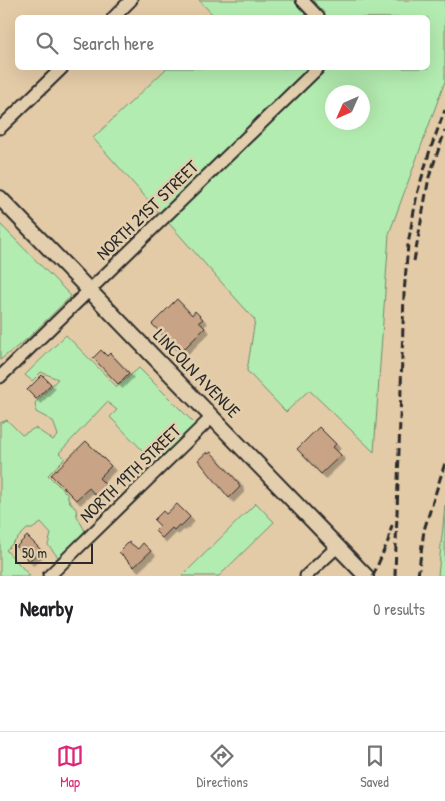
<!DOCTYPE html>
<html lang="en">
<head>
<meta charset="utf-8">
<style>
  body { margin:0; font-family:"Patrick Hand",sans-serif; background:#f2f2f2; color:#202124 }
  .compass { position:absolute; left:325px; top:85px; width:45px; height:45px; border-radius:50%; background:#fff; box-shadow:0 5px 20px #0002; rotate:225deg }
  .scale { position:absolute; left:15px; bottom:12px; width:78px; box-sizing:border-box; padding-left:5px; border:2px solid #2b2b2b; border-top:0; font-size:14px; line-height:18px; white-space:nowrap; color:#2b2b2b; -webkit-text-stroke:4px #e3cfad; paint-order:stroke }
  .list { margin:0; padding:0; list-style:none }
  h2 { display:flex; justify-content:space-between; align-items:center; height:65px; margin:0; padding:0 20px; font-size:21px }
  h2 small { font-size:16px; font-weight:400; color:#757577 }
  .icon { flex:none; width:28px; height:28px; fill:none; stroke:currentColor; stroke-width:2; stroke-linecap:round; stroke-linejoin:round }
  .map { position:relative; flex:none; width:445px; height:576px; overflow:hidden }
  .search { position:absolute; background:#fff; box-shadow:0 5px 20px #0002; left:15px; right:15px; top:15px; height:55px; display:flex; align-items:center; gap:12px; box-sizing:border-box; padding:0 18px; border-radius:8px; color:#757577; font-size:19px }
  .sheet { height:155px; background:#fff }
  nav { display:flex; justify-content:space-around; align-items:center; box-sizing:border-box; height:70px; border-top:1px solid #e0e0e0; background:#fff; font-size:14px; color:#757577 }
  nav a { display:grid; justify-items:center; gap:2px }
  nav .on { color:#db2777 }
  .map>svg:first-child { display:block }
  .green { fill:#b3ecb0; stroke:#6f8c6e; fill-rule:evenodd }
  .building { fill:#c8a385; stroke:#2b2b2b; filter:url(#shadow) }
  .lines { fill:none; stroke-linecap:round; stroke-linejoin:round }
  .minor-casing { stroke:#2b2b2b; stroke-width:15 }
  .tertiary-casing { stroke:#2b2b2b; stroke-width:18 }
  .minor { stroke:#e3cfad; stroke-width:11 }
  .tertiary { stroke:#e3cfad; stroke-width:14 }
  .rail { stroke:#2b2b2b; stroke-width:3; stroke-dasharray:8 4; stroke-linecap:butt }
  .labels { text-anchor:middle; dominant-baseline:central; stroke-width:5; stroke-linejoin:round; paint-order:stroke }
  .street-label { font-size:18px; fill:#2b2b2b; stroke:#e3cfad }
</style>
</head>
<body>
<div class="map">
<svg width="445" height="576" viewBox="0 0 445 576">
  <defs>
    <filter id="shadow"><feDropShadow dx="4.5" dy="4.5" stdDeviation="0" flood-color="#0004"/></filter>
  </defs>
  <rect width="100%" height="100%" fill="#e4cba8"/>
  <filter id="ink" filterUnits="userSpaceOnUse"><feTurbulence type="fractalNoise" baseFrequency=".02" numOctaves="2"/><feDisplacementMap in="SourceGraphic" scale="10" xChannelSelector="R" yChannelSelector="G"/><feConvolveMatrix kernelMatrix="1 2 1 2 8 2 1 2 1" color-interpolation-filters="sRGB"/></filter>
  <g filter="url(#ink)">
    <g class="green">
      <path d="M199,0H445V81L389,234L374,452L309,390L286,412L247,371L255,320L93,138L167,68H428V18L215,17ZM332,92H362V122H332Z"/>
      <polygon points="0,224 71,296 27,339 0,360"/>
      <polygon points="66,335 117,387 139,368 196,425 160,460 150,458 110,417 117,410 107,402 59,453 65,458 48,475 67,494 69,501 76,509 77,516 86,533 59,558 48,545 51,534 41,523 32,529 27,529 6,550 30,576 0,576 0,423 7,420 22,435 35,428 53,440 58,435 53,421 36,412 35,403 58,379 41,372 32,381 25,375"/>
      <polygon points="256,503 274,522 219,576 182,576"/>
      <polygon points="445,505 445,576 438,576 445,506"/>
    </g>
    <g class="building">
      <polygon points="177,299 192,315 195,311 203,319 199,322 205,328 180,353 152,324"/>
      <polygon points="101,350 107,356 110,353 129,373 118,384 93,358"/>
      <polygon points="42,375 51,384 36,399 27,390"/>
      <polygon points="319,427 336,444 333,447 341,455 321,474 297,449"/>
      <polygon points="86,441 111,466 99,478 108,487 97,497 89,488 76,500 51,475"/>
      <polygon points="207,452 208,454 211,452 239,483 238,484 240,487 229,498 198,460"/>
      <polygon points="177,504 190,517 181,526 179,525 174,530 172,528 162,538 155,531 160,526 154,520 163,511 166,514"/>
      <polygon points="27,536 41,550 29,561 16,547"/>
      <polygon points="129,542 138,549 143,543 151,551 134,567 119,552"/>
    </g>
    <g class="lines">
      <defs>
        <g id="minor">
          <polyline points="302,0 319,18"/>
          <polyline points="113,18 131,0"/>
          <polyline points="0,128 62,68"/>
          <polyline points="0,377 318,68"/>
          <polyline points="49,576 213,416"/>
          <polyline points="306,576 338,546"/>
        </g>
        <polyline id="tertiary" points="0,198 366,576"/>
      </defs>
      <use href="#minor" class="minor-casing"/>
      <use href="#tertiary" class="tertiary-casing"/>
      <use href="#minor" class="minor"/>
      <use href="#tertiary" class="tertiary"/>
      <g class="rail">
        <polyline points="414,261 429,177 445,131"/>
        <polyline points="373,576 388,541 392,525"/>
        <polyline points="395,576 404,294 408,244 417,194 430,150 445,110"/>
        <polyline points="418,576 424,530 445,463"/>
      </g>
    </g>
  </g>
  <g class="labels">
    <g class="street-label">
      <text transform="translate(147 210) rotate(-44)">NORTH 21ST STREET</text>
      <text transform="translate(197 373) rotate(46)">LINCOLN AVENUE</text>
      <text transform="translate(130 473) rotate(-44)">NORTH 19TH STREET</text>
    </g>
  </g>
</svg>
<svg class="compass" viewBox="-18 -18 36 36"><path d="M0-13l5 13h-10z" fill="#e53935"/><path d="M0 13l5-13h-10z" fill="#757577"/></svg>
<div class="scale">50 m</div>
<div class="search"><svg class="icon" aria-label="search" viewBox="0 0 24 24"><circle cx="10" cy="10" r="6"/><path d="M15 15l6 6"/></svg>Search here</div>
</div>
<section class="sheet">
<h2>Nearby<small>0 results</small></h2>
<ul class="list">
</ul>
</section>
<nav>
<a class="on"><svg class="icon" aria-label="map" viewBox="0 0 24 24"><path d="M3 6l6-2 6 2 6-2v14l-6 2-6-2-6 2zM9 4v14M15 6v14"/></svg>Map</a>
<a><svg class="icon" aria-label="directions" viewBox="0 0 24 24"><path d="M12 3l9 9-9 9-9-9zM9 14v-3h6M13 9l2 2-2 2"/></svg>Directions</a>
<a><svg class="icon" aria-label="saved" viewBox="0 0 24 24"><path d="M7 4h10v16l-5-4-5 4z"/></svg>Saved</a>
</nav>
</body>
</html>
